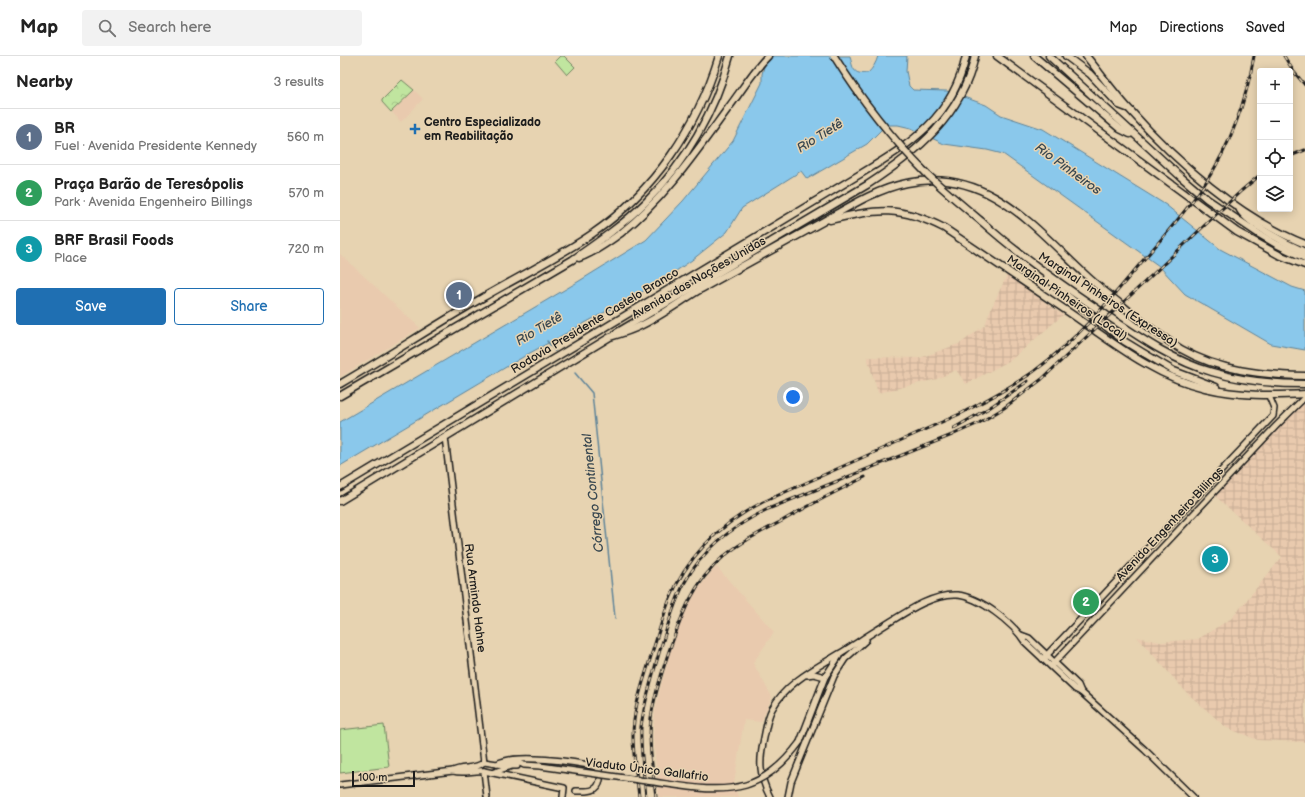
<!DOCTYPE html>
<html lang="en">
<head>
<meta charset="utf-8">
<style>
  body { margin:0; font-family:"Balsamiq Sans",sans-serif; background:#f2f2f2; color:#222 }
  .controls { position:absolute; right:12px; top:12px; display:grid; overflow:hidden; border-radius:4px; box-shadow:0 2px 10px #0003 }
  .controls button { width:36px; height:36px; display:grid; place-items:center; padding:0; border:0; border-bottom:1px solid #e0e0e0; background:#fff; color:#222; font:20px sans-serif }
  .scale { position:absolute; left:12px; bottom:10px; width:63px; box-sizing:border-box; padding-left:4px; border:2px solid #1c1c1c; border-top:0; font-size:11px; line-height:14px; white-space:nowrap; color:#1c1c1c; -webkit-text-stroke:3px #e7d3b1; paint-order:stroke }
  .you { position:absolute; left:453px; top:341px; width:14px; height:14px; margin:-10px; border:3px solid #fff; border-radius:50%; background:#1a73e8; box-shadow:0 0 0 6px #1a73e833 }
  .badge { display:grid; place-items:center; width:26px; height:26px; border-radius:50%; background:#1f6fb2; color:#fff; font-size:13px; font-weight:700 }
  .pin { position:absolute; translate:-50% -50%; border:2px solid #fff; box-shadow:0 1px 4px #0006 }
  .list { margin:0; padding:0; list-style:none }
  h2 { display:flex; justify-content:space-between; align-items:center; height:52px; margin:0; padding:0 16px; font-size:17px }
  h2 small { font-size:13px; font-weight:400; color:#767676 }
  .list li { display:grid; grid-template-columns:26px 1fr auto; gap:12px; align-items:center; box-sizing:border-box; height:56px; padding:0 16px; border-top:1px solid #e0e0e0 }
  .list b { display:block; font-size:15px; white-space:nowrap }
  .list p { margin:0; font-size:13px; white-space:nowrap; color:#767676 }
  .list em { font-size:13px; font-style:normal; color:#767676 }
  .actions { display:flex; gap:8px; padding:12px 16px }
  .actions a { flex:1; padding:9px 0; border:1px solid #1f6fb2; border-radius:4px; text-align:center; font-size:14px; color:#1f6fb2 }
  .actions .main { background:#1f6fb2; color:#fff }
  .icon { flex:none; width:22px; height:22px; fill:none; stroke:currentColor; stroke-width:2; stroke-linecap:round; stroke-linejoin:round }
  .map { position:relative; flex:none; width:965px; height:741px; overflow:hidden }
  header { display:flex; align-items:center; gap:24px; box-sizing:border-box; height:56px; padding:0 20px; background:#fff; border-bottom:1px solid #e0e0e0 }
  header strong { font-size:19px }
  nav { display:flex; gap:22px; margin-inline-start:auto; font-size:14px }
  .search { width:280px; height:36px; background:#f2f2f2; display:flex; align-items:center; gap:10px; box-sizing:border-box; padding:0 14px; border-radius:4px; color:#767676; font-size:15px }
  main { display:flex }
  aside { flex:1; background:#fff }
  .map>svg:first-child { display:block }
  .built { fill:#e9caae }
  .industrial { fill:url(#industrial-grid) }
  .forest { fill:url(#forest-crowns); stroke:#6e805e }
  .park { fill:#c0e59f; stroke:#6e805e }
  .water { fill:#8ac8eb; stroke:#5e8398 }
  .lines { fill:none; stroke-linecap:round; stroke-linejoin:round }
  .stream { stroke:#5e8398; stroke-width:1.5 }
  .secondary-casing { stroke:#1c1c1c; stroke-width:8 }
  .highway-casing { stroke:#1c1c1c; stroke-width:9 }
  .secondary { stroke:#e7d3b1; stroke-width:5 }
  .highway { stroke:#e7d3b1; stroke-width:6 }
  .rail-casing { stroke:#1c1c1c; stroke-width:3 }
  .rail { stroke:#e7d3b1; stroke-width:1.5; stroke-dasharray:4.5; stroke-linecap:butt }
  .secondary-bridge-casing { stroke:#1c1c1c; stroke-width:8; stroke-linecap:butt }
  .highway-bridge-casing { stroke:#1c1c1c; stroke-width:9; stroke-linecap:butt }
  .secondary-bridge { stroke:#e7d3b1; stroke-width:5 }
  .highway-bridge { stroke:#e7d3b1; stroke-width:6 }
  .poi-dot { fill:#1f6fb2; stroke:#e7d3b1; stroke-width:1.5 }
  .labels { text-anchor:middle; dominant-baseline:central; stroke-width:3; stroke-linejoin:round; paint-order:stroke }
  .poi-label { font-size:12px; font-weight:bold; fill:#1c1c1c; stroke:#e7d3b1; text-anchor:start }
  .street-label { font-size:12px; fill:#1c1c1c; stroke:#e7d3b1 }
  .water-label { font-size:13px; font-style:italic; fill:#384750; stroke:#e7d3b1 }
</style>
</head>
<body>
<header>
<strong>Map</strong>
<div class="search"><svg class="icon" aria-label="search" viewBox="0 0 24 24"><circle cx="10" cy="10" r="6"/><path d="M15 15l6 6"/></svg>Search here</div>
<nav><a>Map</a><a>Directions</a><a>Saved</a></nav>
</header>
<main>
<aside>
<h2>Nearby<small>3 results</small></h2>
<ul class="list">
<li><span class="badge" style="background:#5c6f8a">1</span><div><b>BR</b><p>Fuel · Avenida Presidente Kennedy</p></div><em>560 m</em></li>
<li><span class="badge" style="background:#2e9e5b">2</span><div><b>Praça Barão de Teresópolis</b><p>Park · Avenida Engenheiro Billings</p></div><em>570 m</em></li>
<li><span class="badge" style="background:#0f9aa8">3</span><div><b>BRF Brasil Foods</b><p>Place</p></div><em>720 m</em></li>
</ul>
<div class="actions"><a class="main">Save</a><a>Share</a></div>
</aside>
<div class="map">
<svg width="965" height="741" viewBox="0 0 965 741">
  <defs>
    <pattern id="industrial-grid" width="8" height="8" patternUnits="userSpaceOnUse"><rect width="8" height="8" fill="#e9caae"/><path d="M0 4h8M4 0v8" fill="none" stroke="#c7ad95"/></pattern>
    <pattern id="forest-crowns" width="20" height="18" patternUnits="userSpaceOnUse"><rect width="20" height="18" fill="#c0e59f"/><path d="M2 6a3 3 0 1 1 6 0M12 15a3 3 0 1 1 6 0" fill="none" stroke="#a4c488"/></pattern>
  </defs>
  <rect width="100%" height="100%" fill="#e7d3b1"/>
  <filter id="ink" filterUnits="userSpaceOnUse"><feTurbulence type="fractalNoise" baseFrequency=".025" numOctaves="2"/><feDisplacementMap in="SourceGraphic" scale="8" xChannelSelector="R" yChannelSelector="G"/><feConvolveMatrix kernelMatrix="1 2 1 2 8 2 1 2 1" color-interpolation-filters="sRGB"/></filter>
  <g filter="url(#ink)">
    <g class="built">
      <polygon points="74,34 83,43 61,66 52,56"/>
      <polygon points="0,198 80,272 0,321"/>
      <polygon points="376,510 434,576 413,607 432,641 421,666 404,664 394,727 398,741 319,741 313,681 315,654 321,629 329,599 345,555 357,534"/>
    </g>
    <g class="industrial">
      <polygon points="667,219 723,259 671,304 626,328 616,314 597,323 538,337 527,301 580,302 621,287 645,269 649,257"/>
      <polygon points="965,339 965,686 918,684 887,672 847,637 797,581 820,586 858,583 892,562 942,501 872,437"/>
    </g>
    <polygon class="forest" points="62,24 74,34 51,56 42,46 42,44"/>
    <g class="park">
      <polygon points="220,0 224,0 235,11 227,19 215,5"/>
      <polygon points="44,669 49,711 0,717 0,674"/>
    </g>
    <path class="water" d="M427,0H510C513,13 513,19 528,17C533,12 536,7 538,0H567L566,15L569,30L573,34L607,35L646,49L661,59L703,73L826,149L880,193L952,231L965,235V294L931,288L845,238L819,210L663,98L647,94L604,88L571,72L558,69H546L527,88L467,123L461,115L402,152L387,176L352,204L320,226L188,298L0,410V366L236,227L306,184L343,145L393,85L422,27V18Z"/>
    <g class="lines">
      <g class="stream">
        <polyline points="207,285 215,295"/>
        <polyline points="235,317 252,337 275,562"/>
      </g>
      <defs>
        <g id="secondary">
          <polyline points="105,381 144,706"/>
          <polyline points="681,579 689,582 738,629 741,636"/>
          <polyline points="703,603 933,360 934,352 929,340"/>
          <polyline points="711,610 936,370 965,341"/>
          <polyline points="467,619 474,618 485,621"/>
          <polyline points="460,686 485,621 499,600"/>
          <path d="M144,706C136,714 122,710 113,715C123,718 134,714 144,715L224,732L223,741"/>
          <polyline points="144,706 164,709 180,707 184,709 200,710"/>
          <path d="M157,708C174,697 237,706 257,711C261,715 261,719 260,724C258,737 246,735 236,735"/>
          <polyline points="144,715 147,741"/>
          <polyline points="154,716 172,710 177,710"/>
          <polyline points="0,729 113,715"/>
          <path d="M430,741C419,720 419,705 424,682C426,673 427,662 432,653C446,627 474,613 499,598C512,590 524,582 537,574C559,561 590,537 617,539C640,541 673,567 685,586L735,633L741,636L805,694L853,741"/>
          <polyline points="448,741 451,726 494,620 505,603 526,584"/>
        </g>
        <g id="highway">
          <polyline points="657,0 897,176 939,199 965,209"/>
          <polyline points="694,0 780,73 790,78"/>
          <polyline points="709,0 841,121 867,143 919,178 936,188 965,202"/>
          <polyline points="726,0 750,18 779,49 787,52"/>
          <path d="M746,0C761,18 774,37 790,54C836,106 900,162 965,188"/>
          <path d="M900,154C908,168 949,189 965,196"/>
          <path d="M490,164C537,152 561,150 604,172C646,200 688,229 730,257C772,286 815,321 865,332C899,340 931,340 965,338"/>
          <path d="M641,165C680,200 722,229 765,258C799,281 833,305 872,316C902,325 933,328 965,328"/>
          <path d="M239,202C254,197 268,186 281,177C325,142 356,96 389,51C402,34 413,15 428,0"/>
          <polyline points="707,222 724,237 784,285 802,296 834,315 876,331"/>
          <path d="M276,277L527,129C576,97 622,60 635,0"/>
          <path d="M0,328C48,300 94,270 142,242C178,221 217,202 252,178C314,135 357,72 379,0"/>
          <path d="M0,340L232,204C258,186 284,168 306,146C346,106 375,55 390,0"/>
          <path d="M0,431L522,117C572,87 613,61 626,0"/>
          <path d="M0,445L270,281C280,278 290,275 300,270C321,260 341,245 361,233C402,210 443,188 484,165C510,150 537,133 567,127C649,110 696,174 749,222C760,232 772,241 783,250C802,266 821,281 841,293C879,315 923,319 965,320"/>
        </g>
      </defs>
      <use href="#secondary" class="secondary-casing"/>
      <use href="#highway" class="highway-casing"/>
      <use href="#secondary" class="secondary"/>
      <use href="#highway" class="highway"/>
      <defs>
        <g id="rail">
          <polyline points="944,0 954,16 965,29"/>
          <polyline points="950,100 965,94"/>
          <polyline points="614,372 649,352 688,325"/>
          <path d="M299,741C297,721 293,700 293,680C293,652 303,627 311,600C317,582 322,563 329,545C347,500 380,468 423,446L622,357C646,344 670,332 693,316C737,284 771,243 805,202C826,178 848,153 866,126C891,88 906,45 914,0"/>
          <path d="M306,741C304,718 300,694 301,671C304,646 312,622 319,597C327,573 333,548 345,526C363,493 395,469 428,453L612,379L639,367L664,352L702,323L901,135L920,119"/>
          <path d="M316,741C313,715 308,688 311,662C314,640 321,619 328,598C341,561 352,528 383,501C401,486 421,476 442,465C469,449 497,435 525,421"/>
        </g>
      </defs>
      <use href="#rail" class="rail-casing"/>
      <use href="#rail" class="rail"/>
      <defs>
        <path id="secondary-bridge" d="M200,710C235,715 270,720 306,725C338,729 374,738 406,729C429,722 446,705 460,686"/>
        <path id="highway-bridge" d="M494,0C520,42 553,84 588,119C605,135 623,150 641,165"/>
      </defs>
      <use href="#secondary-bridge" class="secondary-bridge-casing"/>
      <use href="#highway-bridge" class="highway-bridge-casing"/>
      <use href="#secondary-bridge" class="secondary-bridge"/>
      <use href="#highway-bridge" class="highway-bridge"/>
    </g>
  </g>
  <path class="poi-dot" d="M73 67h4v4h4v4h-4v4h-4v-4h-4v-4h4z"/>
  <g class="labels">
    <g class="poi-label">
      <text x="84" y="66">Centro Especializado<tspan x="84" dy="14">em Reabilitação</tspan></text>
    </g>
    <g class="street-label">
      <text transform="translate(359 222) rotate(-30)">Avenida das Nações Unidas</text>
      <text transform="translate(727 242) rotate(34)">Marginal Pinheiros (Local)</text>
      <text transform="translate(768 244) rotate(33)">Marginal Pinheiros (Expressa)</text>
      <text transform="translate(255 265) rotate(-31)">Rodovia Presidente Castelo Branco</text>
      <text transform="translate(830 468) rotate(-47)">Avenida Engenheiro Billings</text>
      <text transform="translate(135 542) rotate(83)">Rua Armindo Hahne</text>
      <text transform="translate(307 714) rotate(7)">Viaduto Único Gallafrio</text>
    </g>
    <g class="water-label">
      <text transform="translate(480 80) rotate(-32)">Rio Tietê</text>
      <text transform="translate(728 113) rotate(36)">Rio Pinheiros</text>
      <text transform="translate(199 273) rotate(-31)">Rio Tietê</text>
      <text transform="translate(253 437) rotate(-96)">Córrego Continental</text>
    </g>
  </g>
</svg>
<div class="controls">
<button>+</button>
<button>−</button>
<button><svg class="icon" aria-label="locate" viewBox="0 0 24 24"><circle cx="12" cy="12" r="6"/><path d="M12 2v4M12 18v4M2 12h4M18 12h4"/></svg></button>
<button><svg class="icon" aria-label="layers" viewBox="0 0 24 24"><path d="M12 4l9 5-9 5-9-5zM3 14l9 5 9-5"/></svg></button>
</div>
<div class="scale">100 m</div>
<div class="you"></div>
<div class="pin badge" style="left:119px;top:239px;background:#5c6f8a">1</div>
<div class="pin badge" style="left:746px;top:546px;background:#2e9e5b">2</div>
<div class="pin badge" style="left:875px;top:503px;background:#0f9aa8">3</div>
</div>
</main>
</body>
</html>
